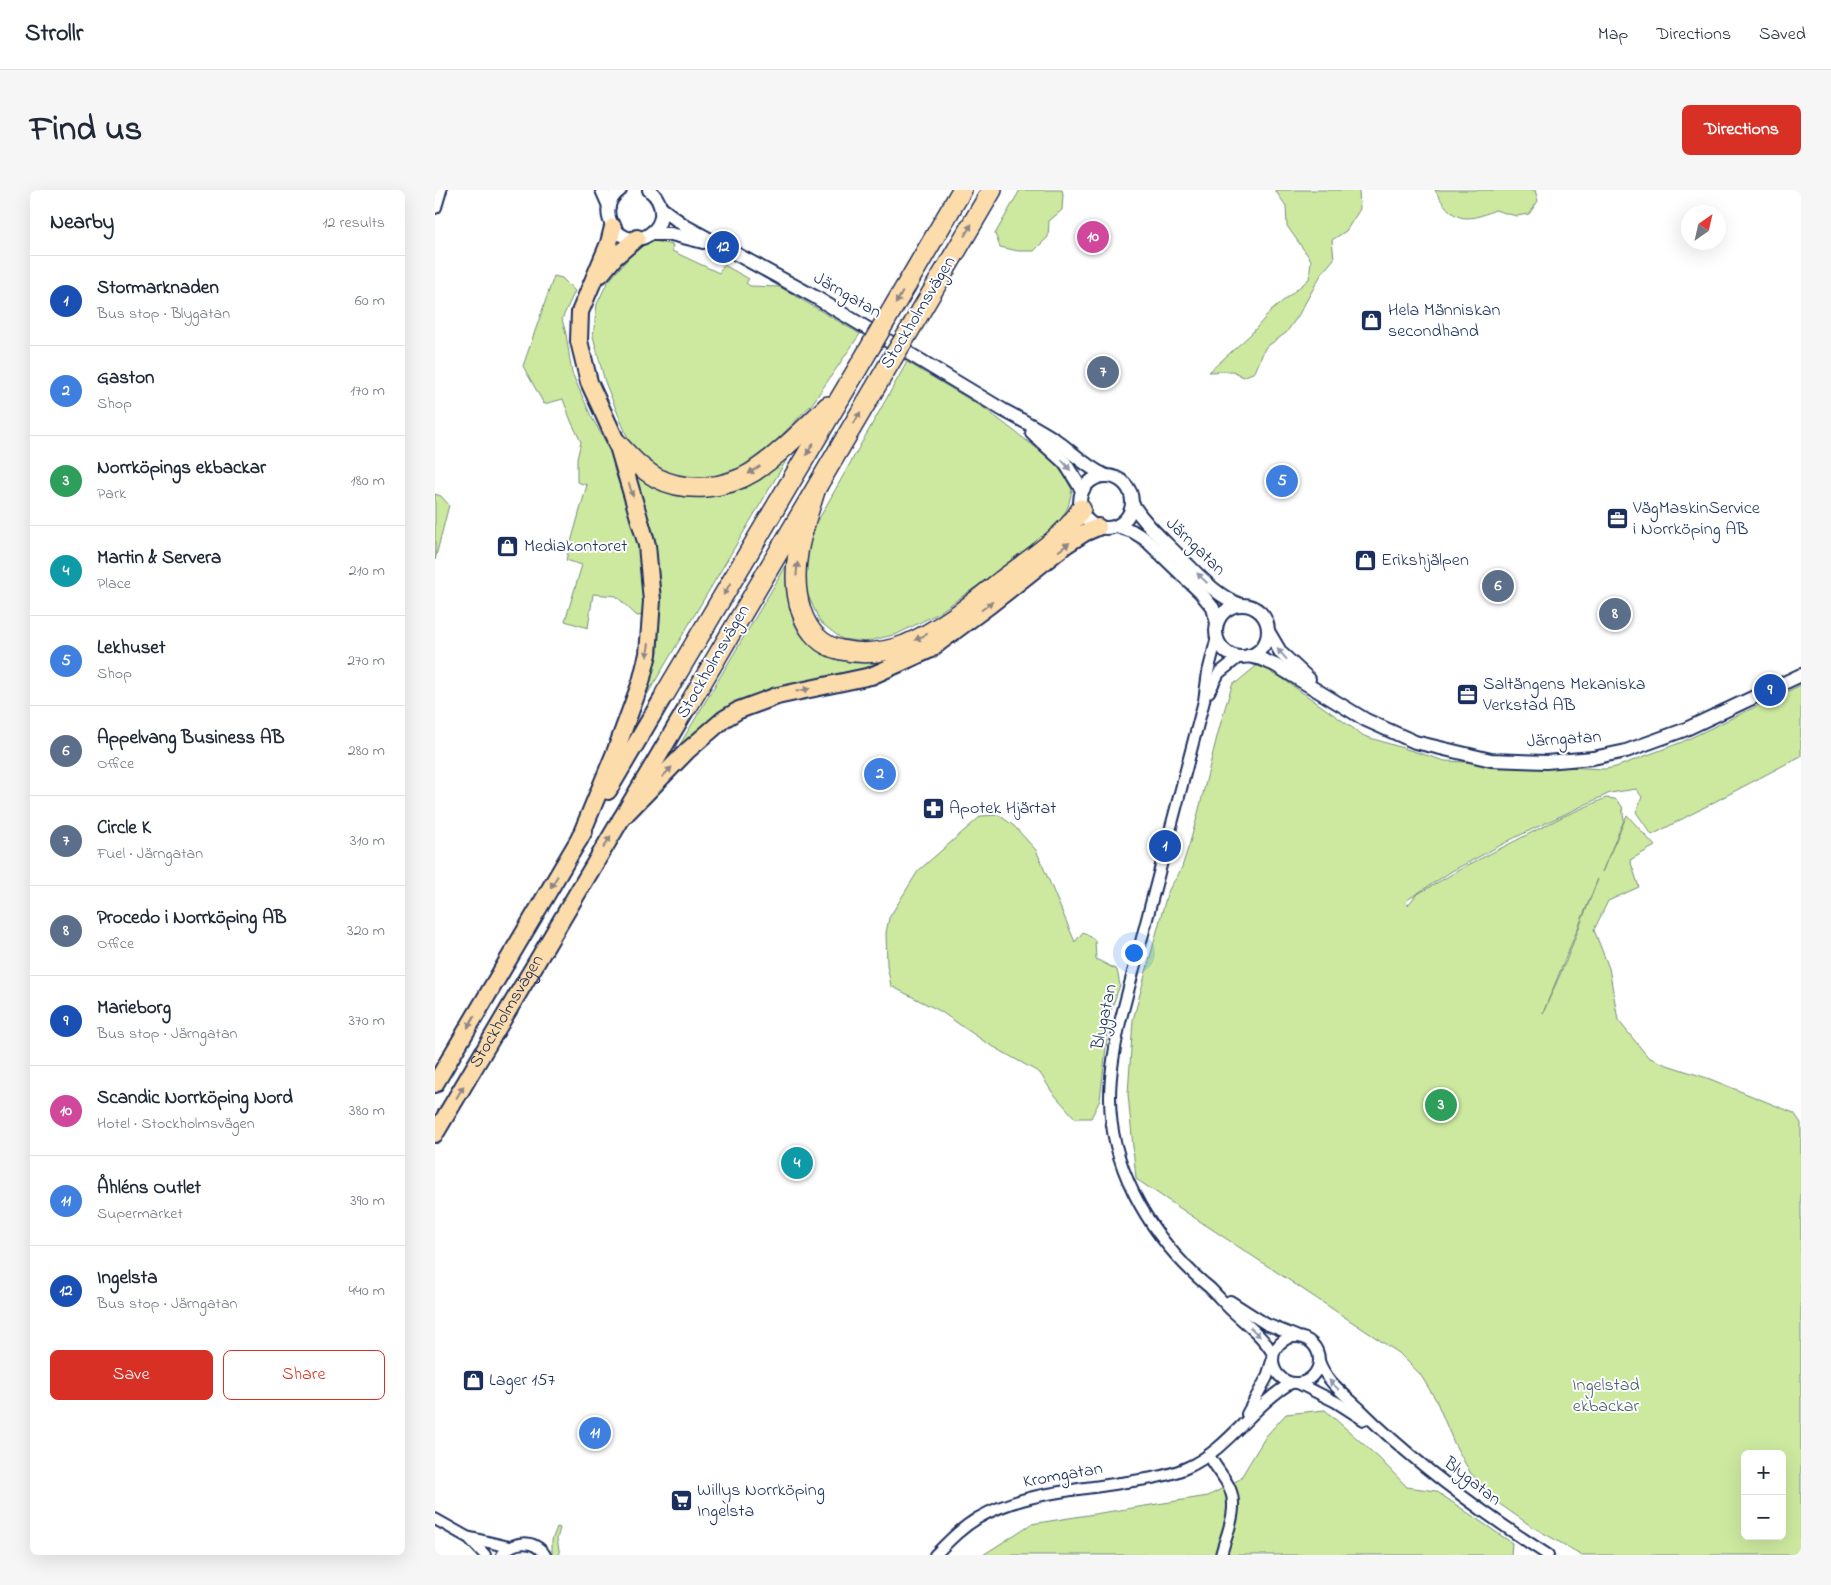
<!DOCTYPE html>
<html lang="en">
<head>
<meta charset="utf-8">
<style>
  body { margin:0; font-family:"Indie Flower",sans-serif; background:#f6f6f7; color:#1f2937 }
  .controls { position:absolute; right:15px; bottom:15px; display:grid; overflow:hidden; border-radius:8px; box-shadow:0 5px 20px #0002 }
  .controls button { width:45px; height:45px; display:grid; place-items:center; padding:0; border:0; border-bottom:1px solid #e0e1e3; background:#fff; color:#1f2937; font:25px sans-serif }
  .compass { position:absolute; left:1246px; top:15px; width:45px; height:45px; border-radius:50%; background:#fff; box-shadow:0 5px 20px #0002; rotate:34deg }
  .you { position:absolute; left:698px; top:762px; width:18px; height:18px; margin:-12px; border:4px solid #fff; border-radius:50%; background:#1a73e8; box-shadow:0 0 0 8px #1a73e833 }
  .badge { display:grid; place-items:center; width:32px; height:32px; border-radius:50%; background:#d93025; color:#fff; font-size:16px; font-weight:700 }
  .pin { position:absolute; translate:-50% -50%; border:2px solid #fff; box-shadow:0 1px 5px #0006 }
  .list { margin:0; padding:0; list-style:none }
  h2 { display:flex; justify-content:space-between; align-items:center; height:65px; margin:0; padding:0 20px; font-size:21px }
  h2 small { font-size:16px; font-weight:400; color:#747a83 }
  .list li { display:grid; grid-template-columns:32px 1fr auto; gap:15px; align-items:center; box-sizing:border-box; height:90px; padding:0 20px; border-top:1px solid #e0e1e3 }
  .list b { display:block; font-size:19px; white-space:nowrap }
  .list p { margin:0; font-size:16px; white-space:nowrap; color:#747a83 }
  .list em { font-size:16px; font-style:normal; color:#747a83 }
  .actions { display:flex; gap:10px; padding:15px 20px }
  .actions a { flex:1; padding:11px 0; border:1px solid #d93025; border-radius:8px; text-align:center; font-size:18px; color:#d93025 }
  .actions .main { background:#d93025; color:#fff }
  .map { position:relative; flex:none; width:1366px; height:1365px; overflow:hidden; border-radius:8px }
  header { display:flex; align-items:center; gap:30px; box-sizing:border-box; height:70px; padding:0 25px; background:#fff; border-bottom:1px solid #e0e1e3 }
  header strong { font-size:24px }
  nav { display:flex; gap:28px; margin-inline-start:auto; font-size:18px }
  .intro { display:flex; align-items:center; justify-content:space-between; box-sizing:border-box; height:120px; padding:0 30px }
  h1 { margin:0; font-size:35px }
  .button { padding:12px 22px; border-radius:8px; background:#d93025; color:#fff; font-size:18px; font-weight:700 }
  main { display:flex; gap:30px; padding:0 30px }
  aside { flex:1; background:#fff; border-radius:8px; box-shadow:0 5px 20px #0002 }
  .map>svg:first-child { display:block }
  .green { fill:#cde99f; stroke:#748c7e; fill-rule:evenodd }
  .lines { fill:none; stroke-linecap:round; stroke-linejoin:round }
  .minor-casing { stroke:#1b2f5e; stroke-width:14 }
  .tertiary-casing { stroke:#1b2f5e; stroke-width:16 }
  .trunk-casing { stroke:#1b2f5e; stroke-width:20 }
  .motorway-casing { stroke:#1b2f5e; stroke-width:22 }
  .minor { stroke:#fff; stroke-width:10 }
  .tertiary { stroke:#fff; stroke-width:12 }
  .trunk { stroke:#fddcac; stroke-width:16 }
  .motorway { stroke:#fddcac; stroke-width:19 }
  .motorway-bridge-casing { stroke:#1b2f5e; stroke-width:22; stroke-linecap:butt }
  .motorway-bridge { stroke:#fddcac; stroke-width:19 }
  .oneway { fill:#8c8685 }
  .oneway2 { fill:#8d97ae }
  .labels { text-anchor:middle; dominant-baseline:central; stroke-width:4; stroke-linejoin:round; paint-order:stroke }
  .street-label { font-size:18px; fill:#1b2f5e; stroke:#fff }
  .poi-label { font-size:18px; fill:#1b2f5e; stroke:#fff; text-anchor:start }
  .park-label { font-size:18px; fill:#485e6e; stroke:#fff }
</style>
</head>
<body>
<header>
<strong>Strollr</strong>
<nav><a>Map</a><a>Directions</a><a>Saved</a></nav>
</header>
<div class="intro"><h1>Find us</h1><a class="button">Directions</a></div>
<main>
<aside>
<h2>Nearby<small>12 results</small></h2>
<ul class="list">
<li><span class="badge" style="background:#1a4fb4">1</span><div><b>Stormarknaden</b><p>Bus stop · Blygatan</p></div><em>60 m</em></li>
<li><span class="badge" style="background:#3f7fe0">2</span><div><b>Gaston</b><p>Shop</p></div><em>170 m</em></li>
<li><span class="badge" style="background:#2e9e5b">3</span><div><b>Norrköpings ekbackar</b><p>Park</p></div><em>180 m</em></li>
<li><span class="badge" style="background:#0f9aa8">4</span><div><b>Martin &amp; Servera</b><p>Place</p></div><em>210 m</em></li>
<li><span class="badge" style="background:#3f7fe0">5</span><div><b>Lekhuset</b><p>Shop</p></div><em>270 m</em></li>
<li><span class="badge" style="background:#5c6f8a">6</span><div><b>Appelvang Business AB</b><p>Office</p></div><em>280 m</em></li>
<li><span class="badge" style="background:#5c6f8a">7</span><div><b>Circle K</b><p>Fuel · Järngatan</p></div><em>310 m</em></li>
<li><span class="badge" style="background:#5c6f8a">8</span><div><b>Procedo i Norrköping AB</b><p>Office</p></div><em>320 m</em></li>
<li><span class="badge" style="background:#1a4fb4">9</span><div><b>Marieborg</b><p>Bus stop · Järngatan</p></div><em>370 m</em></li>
<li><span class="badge" style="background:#d1479c">10</span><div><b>Scandic Norrköping Nord</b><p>Hotel · Stockholmsvägen</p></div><em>380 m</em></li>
<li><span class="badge" style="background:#3f7fe0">11</span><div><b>Åhléns Outlet</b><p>Supermarket</p></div><em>390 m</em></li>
<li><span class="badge" style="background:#1a4fb4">12</span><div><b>Ingelsta</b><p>Bus stop · Järngatan</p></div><em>440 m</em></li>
</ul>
<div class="actions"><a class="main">Save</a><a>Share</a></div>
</aside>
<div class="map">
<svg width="1366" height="1365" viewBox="0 0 1366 1365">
  <rect width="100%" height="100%" fill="#fff"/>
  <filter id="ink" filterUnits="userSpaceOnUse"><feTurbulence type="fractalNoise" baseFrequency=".02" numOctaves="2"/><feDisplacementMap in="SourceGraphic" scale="10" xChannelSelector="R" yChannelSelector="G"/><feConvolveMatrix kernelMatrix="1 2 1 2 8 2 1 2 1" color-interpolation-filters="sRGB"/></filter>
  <g filter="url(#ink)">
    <g class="green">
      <polygon points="585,0 627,0 628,4 627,20 614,31 613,47 599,61 583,61 565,57 560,44"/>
      <polygon points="840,0 924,0 925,19 911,41 897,50 899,69 887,83 863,126 851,143 830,158 820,182 808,187 798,181 774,182 816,144 836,121 874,89 876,70 852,36 851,16"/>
      <path d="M1000,0H1100L1103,11L1094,24L1081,26L1060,20C1029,34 1017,31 1000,0Z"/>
      <polygon points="219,51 238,55 237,61 284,83 289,75 314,89 311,93 315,96 345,97 425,144 377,214 337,255 306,277 276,287 242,286 212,272 194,251 170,192 158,146 162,114 172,93 202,58"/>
      <polygon points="119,86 127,88 140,101 127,129 131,144 137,183 156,226 177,263 179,279 207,362 210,425 202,426 181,406 158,404 153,438 130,431 147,375 131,370 152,295 142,292 142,269 146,252 136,231 128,209 109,214 88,176"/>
      <polygon points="472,172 549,218 617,270 629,285 637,300 633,317 623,335 545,394 502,424 462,444 430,452 407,449 385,432 372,403 369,372 381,334"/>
      <polygon points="361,254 212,505 212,498 223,462 226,404 220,347 197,280 266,305"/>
      <polygon points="0,304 6,306 14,315 0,370"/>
      <path d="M354,371C353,414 350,452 400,467L471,465L434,480L341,499L246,561L244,556Z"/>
      <path d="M826,472L839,485L841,484L929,546L1010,571L1170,579L1181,577L1247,552L1366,495V566L1217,645L1201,622L1207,607L1201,599L1175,603L1083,646L1017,681L972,710L971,713L973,715L981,705L1031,676L1127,627L1171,608L1180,609L1187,616L1189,630L1167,682L1192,625L1220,656L1195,670L1204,697L1173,711L1159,740L1174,778L1183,830L1213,867L1229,874L1275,889L1359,923L1366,933V1365H1147L1096,1336L1046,1301L1041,1288L1036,1284L1019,1253L1001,1210L985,1184L964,1163L701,989L693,904L698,830L732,704C736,694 743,687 747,677C768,617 777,553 798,493L802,492ZM1163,689L1131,771L1108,823ZM1310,1264H1347V1346H1310Z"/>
      <polygon points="564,625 579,636 601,660 640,752 648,742 660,750 661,769 682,780 685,795 675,823 665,910 656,928 640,928 617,902 605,883 550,852 505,821 456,796 452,775 451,743 454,728 483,681 546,626"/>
      <polygon points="890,1220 944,1268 972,1297 1001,1301 1077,1353 1076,1365 548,1365 596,1334 773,1306 805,1289 831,1246 851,1224"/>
      <polygon points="122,1337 125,1338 122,1349 125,1365 117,1365 117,1350"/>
    </g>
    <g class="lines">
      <defs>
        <g id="minor">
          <path d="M782,447L773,482L769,511L685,832C680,857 675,882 675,908C675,974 711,1038 758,1083C763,1088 769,1093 775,1098C782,1105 789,1113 796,1120C811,1134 828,1146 838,1164"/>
          <polyline points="774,502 784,483 804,467"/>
          <polyline points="795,1111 831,1134 861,1146"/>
          <circle cx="861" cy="1170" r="23"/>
          <path d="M884,1171C891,1191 908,1203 923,1217C980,1274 1046,1322 1113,1365"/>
          <polyline points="863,1193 901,1212 929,1230"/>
          <polyline points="812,1224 832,1187 837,1171"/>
          <path d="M774,1265C780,1277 790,1287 795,1299C804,1320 791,1345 786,1365"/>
          <polyline points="0,1329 32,1347 74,1357"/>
          <polyline points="35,1349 50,1365"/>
          <path d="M67,1365C78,1350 99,1349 110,1365"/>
          <path d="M500,1365C513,1352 526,1338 543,1328C586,1303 637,1301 685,1293C707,1290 731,1287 751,1278C794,1259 817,1216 856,1193"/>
        </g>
        <g id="tertiary">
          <polyline points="167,0 174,16"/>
          <path d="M185,0C155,22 189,65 216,43C221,39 225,33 226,27C227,16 222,6 214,0"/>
          <polyline points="0,17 5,0"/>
          <path d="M226,18L250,36L380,107L568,220C585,229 602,238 619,249C636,261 650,276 669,285"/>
          <polyline points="215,44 236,44 268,52"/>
          <polyline points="597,243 630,273 647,300"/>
          <circle cx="671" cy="312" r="26"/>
          <path d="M698,315C710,334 726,348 742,364C762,383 780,406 806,415"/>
          <polyline points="682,336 697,341 710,349 765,402 778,418 782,433"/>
          <circle cx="807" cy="441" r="26"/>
          <polyline points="833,441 846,463 874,489"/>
          <polyline points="813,466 826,469 840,475 931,530 980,552 1056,570 1111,572 1158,568 1191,561 1249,540 1366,485"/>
        </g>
        <g id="trunk">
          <polyline points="166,84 180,67 202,48"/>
          <polyline points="173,601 230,504"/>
          <polyline points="186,629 252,561 289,529 304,520 342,506 436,486 494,460 556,414 632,354 649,343 663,337"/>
          <polyline points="144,650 181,560 206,492 213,464 217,411 212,355 182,253 154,192 144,151 145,122 174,53 178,37"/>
          <polyline points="0,894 149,641"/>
          <path id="s1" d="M0,944L253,516"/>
        </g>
        <g id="motorway">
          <polyline points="451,130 527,0"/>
          <polyline points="473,143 557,0"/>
          <path d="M182,253C194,266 206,279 222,288C251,303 291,299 318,282C345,264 369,239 393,216"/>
          <path d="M380,301C374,321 366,342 363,363C357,399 364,451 406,460C428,465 449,463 470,455C506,440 537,414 567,390C592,371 631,346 646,319"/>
          <polyline points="230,504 436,156"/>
          <polyline points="253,516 457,169"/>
        </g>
      </defs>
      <use href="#minor" class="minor-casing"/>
      <use href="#tertiary" class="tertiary-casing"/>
      <use href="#trunk" class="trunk-casing"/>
      <use href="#motorway" class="motorway-casing"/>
      <use href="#minor" class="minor"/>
      <use href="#tertiary" class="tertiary"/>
      <use href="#trunk" class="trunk"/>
      <use href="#motorway" class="motorway"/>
      <defs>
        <g id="motorway-bridge">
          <polyline points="436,156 451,130"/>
          <polyline points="457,169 473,143"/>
        </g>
      </defs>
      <use href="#motorway-bridge" class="motorway-bridge-casing"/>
      <use href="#motorway-bridge" class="motorway-bridge"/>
    </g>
    <defs><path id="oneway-solid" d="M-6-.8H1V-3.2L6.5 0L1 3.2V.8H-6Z" transform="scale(1.25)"/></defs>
    <g class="oneway">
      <use href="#oneway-solid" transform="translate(533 40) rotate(-59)"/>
      <use href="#oneway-solid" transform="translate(464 108) rotate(120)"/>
      <use href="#oneway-solid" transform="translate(422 228) rotate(-60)"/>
      <use href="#oneway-solid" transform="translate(375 259) rotate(121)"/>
      <use href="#oneway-solid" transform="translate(319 280) rotate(146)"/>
      <use href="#oneway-solid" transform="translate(196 300) rotate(73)"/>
      <use href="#oneway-solid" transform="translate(629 357) rotate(-37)"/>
      <use href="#oneway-solid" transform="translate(362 379) rotate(-85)"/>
      <use href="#oneway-solid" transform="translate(292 399) rotate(121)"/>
      <use href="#oneway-solid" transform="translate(552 416) rotate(-37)"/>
      <use href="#oneway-solid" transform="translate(486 447) rotate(154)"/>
      <use href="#oneway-solid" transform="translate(213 460) rotate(97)"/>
      <use href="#oneway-solid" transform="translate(368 500) rotate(-12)"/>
      <use href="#oneway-solid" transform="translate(232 582) rotate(-46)"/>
      <use href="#oneway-solid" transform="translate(172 652) rotate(-59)"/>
      <use href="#oneway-solid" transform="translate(119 692) rotate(121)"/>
      <use href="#oneway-solid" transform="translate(36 832) rotate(120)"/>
      <use href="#oneway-solid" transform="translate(25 902) rotate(-59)"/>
    </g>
    <g class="oneway2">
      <use href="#oneway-solid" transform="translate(631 275) rotate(50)"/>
      <use href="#oneway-solid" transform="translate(767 388) rotate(-136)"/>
      <use href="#oneway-solid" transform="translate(847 464) rotate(-132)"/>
      <use href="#oneway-solid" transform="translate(820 1142) rotate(43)"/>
      <use href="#oneway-solid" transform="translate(899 1195) rotate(-136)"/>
    </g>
  </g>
  <defs>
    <symbol id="shop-square" viewBox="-11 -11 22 22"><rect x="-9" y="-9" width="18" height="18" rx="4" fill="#1b2f5e" stroke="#fff"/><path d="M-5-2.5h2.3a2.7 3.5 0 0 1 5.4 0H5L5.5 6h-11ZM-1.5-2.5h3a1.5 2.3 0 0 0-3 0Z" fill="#fff"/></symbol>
    <symbol id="office-square" viewBox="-11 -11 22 22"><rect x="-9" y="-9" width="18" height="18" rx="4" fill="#1b2f5e" stroke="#fff"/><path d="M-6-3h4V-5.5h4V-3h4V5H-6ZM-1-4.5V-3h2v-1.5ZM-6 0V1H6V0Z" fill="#fff"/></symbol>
    <symbol id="pharmacy-square" viewBox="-11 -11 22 22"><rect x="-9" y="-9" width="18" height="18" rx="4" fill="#1b2f5e" stroke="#fff"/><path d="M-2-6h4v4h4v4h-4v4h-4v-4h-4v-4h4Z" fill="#fff"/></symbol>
    <symbol id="supermarket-square" viewBox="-11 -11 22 22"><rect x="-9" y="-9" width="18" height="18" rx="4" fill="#1b2f5e" stroke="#fff"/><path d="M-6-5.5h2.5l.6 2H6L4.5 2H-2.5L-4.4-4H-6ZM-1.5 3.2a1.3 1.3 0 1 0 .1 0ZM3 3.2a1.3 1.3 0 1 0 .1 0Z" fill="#fff"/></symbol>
  </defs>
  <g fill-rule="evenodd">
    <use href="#shop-square" x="924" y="118" width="25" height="25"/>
    <use href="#office-square" x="1170" y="316" width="25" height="25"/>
    <use href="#shop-square" x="60" y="344" width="25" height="25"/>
    <use href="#shop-square" x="918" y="358" width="25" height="25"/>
    <use href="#office-square" x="1020" y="492" width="25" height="25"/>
    <use href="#pharmacy-square" x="486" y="606" width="25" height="25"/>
    <use href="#shop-square" x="26" y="1178" width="25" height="25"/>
    <use href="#supermarket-square" x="234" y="1298" width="25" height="25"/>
  </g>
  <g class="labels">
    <g class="street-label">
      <text transform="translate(412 106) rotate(30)">Järngatan</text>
      <text transform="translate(484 123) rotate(-59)">Stockholmsvägen</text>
      <text transform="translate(760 357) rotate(44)">Järngatan</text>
      <text transform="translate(279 472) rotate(-60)">Stockholmsvägen</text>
      <text transform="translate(1129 550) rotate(-4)">Järngatan</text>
      <text stroke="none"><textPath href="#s1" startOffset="142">Stockholmsvägen</textPath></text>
      <text transform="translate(670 827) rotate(-78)">Blygatan</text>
      <text transform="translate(628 1286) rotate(-10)">Kromgatan</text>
      <text transform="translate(1037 1292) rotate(38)">Blygatan</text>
    </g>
    <g class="poi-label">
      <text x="953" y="121">Hela Människan<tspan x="953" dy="21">secondhand</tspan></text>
      <text x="1198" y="319">VägMaskinService<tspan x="1198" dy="21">i Norrköping AB</tspan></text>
      <text x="89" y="357">Mediakontoret</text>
      <text x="946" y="371">Erikshjälpen</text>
      <text x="1048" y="495">Saltängens Mekaniska<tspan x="1048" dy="21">Verkstad AB</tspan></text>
      <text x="514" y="619">Apotek Hjärtat</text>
      <text x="54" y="1191">Lager 157</text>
      <text x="262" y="1301">Willys Norrköping<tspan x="262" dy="21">Ingelsta</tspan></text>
    </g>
    <g class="park-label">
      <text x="1171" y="1196">Ingelstad<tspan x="1171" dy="21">ekbackar</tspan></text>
    </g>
  </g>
</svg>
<div class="controls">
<button>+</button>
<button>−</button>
</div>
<svg class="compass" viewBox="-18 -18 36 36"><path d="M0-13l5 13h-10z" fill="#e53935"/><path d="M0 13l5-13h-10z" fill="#747a83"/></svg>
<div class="you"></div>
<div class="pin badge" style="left:730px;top:656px;background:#1a4fb4">1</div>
<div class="pin badge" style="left:445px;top:584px;background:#3f7fe0">2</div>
<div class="pin badge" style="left:1006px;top:915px;background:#2e9e5b">3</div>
<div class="pin badge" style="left:362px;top:973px;background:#0f9aa8">4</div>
<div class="pin badge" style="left:847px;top:291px;background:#3f7fe0">5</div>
<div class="pin badge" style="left:1063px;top:396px;background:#5c6f8a">6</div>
<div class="pin badge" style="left:668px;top:182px;background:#5c6f8a">7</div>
<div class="pin badge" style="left:1180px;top:424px;background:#5c6f8a">8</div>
<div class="pin badge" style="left:1335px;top:500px;background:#1a4fb4">9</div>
<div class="pin badge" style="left:658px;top:47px;background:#d1479c">10</div>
<div class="pin badge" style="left:160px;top:1243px;background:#3f7fe0">11</div>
<div class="pin badge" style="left:288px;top:57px;background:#1a4fb4">12</div>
</div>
</main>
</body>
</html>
